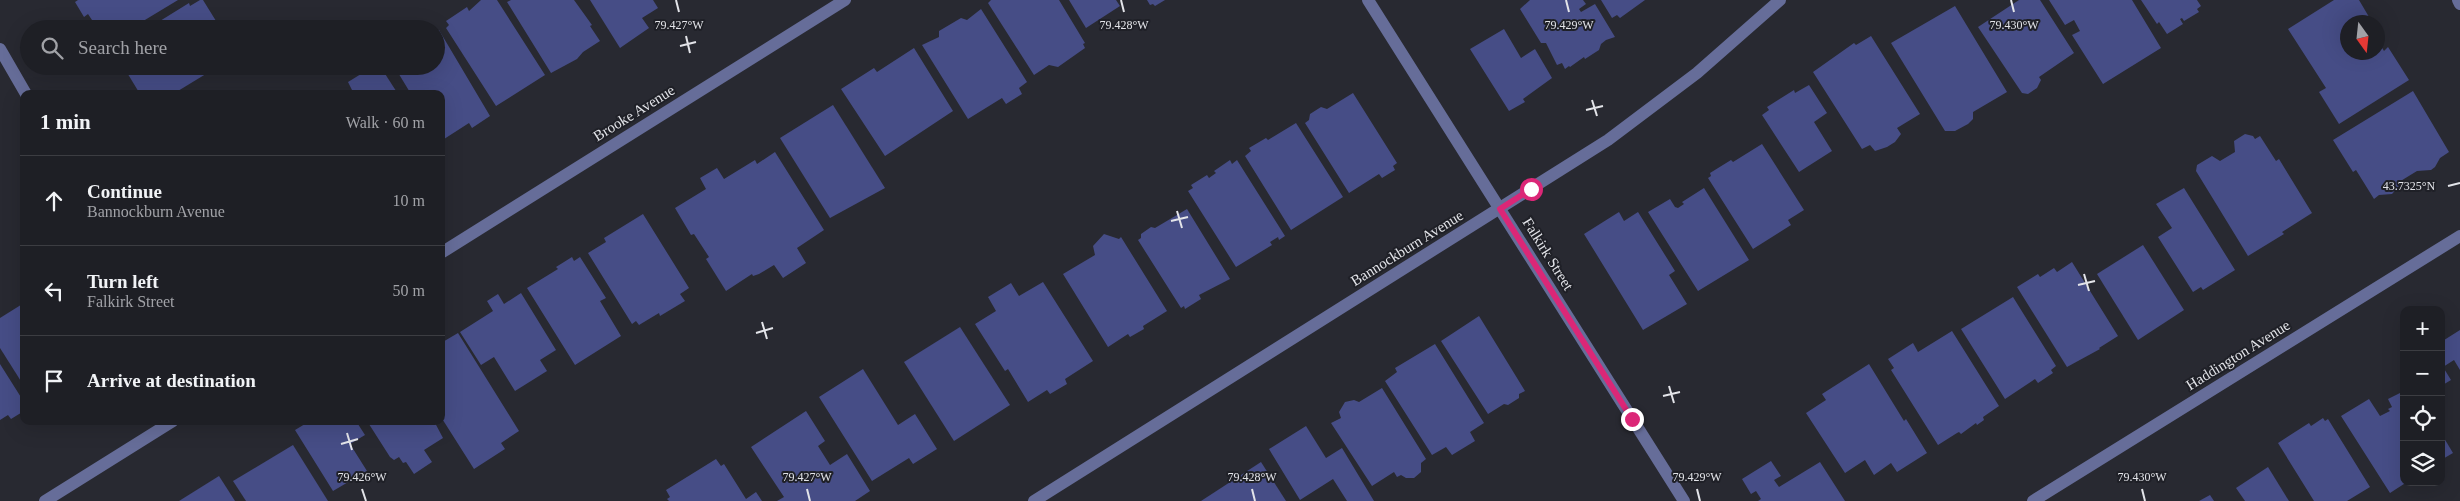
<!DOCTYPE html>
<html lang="en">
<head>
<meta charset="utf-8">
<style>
  body { margin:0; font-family:"Times New Roman",serif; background:#26272d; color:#f1f3f6 }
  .controls { position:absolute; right:15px; bottom:15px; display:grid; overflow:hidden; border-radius:10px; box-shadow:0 5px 20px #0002 }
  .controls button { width:45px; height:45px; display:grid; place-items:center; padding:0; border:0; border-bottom:1px solid #3c3d42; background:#1e1f25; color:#f1f3f6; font:25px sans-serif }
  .compass { position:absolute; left:2340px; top:15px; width:45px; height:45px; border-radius:50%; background:#1e1f25; box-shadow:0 5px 20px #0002; rotate:165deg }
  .stop { position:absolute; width:15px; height:15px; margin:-11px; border:4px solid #db2777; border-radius:50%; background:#fff }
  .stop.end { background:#db2777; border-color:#fff; box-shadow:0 1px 5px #0008 }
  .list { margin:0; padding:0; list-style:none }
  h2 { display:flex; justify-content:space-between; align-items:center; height:65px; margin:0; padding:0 20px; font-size:21px }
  h2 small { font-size:16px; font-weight:400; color:#a1a2a7 }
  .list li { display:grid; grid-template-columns:32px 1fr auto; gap:15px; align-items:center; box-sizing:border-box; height:90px; padding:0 20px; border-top:1px solid #3c3d42 }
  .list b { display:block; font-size:19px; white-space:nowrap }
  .list p { margin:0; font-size:16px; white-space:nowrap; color:#a1a2a7 }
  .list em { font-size:16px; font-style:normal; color:#a1a2a7 }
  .icon { flex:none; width:28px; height:28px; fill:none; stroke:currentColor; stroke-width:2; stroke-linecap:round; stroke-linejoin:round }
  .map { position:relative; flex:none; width:2460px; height:501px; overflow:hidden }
  .search { position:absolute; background:#1e1f25; box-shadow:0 5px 20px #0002; left:20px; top:20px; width:425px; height:55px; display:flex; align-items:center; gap:12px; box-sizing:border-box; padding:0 18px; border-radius:28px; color:#a1a2a7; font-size:19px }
  .panel { position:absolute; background:#1e1f25; box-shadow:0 5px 20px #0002; left:20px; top:90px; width:425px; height:335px; border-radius:10px }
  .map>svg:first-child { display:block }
  .building { fill:#464d86 }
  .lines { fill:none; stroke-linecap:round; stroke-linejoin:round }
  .minor { stroke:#666d99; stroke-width:12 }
  .route { stroke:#db2777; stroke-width:6 }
  .ticks { fill:none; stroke:#e3e4e9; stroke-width:2 }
  .labels { text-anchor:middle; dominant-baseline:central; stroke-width:4; stroke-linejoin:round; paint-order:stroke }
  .street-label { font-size:15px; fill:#e3e4e9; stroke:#1f2027 }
  .ticks-label { font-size:12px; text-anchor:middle; fill:#e3e4e9; stroke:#1f2027; stroke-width:4; stroke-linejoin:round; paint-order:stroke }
</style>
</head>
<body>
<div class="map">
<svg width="2460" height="501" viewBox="0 0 2460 501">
  <rect width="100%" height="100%" fill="#282931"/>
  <g class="building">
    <polygon points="78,0 178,0 130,29 98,29 88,14 84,17 75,2"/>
    <polygon points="200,0 203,0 221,29 147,29 189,3 190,6"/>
    <polygon points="481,0 497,0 545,75 496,106 446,28 449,25 446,21 467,7 469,11"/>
    <polygon points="511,0 574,0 592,25 590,26 600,41 583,52 577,59 551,73 507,2"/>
    <polygon points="590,0 653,0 658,8 642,18 649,28 620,48"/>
    <polygon points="991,0 1059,0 1085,43 1083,44 1085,48 1058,67 1049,65 1034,75 988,3"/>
    <polygon points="1069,0 1116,0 1120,6 1086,28"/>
    <polygon points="1147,0 1165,0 1155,6 1153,4 1150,5"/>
    <polygon points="1530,0 1583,0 1586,4 1579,9 1581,12 1595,4 1615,37 1606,40 1601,44 1599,50 1585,59 1584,57 1570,67 1569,66 1565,69 1562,63 1557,65 1546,43 1541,43 1520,9"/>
    <polygon points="1601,0 1645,0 1620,18 1617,15 1612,18"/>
    <polygon points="2019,0 2040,0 2074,53 2039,77 2041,80 2037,88 2028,94 2022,93 1978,27"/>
    <polygon points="2049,0 2132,0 2161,48 2103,84 2072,35 2080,31 2074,20 2065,25"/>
    <polygon points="2141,0 2197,0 2201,6 2197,9 2199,12 2184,21 2182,18 2180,19 2183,24 2167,34 2159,22 2157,24"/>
    <polygon points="2334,0 2359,0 2372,22 2348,22 2348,52 2378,52 2378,41 2384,51 2388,47 2409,80 2339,124 2319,92 2326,88 2288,29"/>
    <polygon points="1955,6 2007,92 1973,112 1973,119 1968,124 1955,131 1945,131 1891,43"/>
    <polygon points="981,9 1027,82 1019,88 1022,94 1006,104 1002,98 968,119 922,45 939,37 939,31 961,18 967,20"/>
    <polygon points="1504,29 1521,58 1535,49 1552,78 1523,99 1525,102 1509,111 1470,49"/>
    <polygon points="439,30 490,116 472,128 469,123 441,141 441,94 411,94 394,66 436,66 436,32"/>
    <polygon points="1871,36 1920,114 1897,128 1901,134 1895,142 1887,147 1875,151 1870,145 1862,149 1813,72 1854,43 1856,45"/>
    <polygon points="914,48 953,111 885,156 841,89 874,68 877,72"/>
    <polygon points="123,66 219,66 173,94 140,94"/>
    <polygon points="374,66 380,66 398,94 354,94 348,82"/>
    <polygon points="1809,85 1827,113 1814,122 1832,151 1799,172 1762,115 1769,110 1767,107 1794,90 1795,93"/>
    <polygon points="2413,91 2449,152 2440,158 2435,167 2431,170 2417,171 2399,182 2399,186 2392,194 2379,195 2374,199 2356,170 2353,172 2333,140"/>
    <polygon points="1353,93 1397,163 1393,166 1395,170 1382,178 1379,174 1349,193 1305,123 1309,120 1310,114 1321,107 1327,109"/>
    <polygon points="833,105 885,188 830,218 780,138"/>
    <polygon points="1296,123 1343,197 1291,230 1245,156 1251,151 1249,148 1266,138 1268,140"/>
    <polygon points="2245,134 2253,136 2255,139 2260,136 2276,161 2279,159 2312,213 2282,232 2284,234 2248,256 2196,171 2197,165 2212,156 2220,161 2235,152 2234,141"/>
    <polygon points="1762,144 1804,210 1788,220 1791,225 1753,249 1708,178 1711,176 1710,173 1731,160 1733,162"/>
    <polygon points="775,152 824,230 797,248 806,263 783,278 774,265 759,274 753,276 752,274 726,291 706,259 709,257 694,234 691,235 675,208 706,189 700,178 717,168 724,179 755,160 757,164"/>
    <polygon points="1230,160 1232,164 1237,160 1285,236 1279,240 1278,237 1270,242 1272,245 1236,267 1188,191 1193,188 1191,185 1207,175 1209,178 1216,173 1214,171"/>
    <polygon points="1704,188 1749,260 1698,291 1648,212 1670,199 1675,207 1678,208 1684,204 1682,202"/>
    <polygon points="2184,188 2235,270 2203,290 2201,287 2193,292 2158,237 2172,228 2156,204"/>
    <polygon points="1187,209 1230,279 1199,295 1201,299 1185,309 1184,306 1181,308 1138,240 1141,238 1141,234 1151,227 1155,228"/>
    <polygon points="1619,212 1624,221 1638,212 1675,271 1669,275 1687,304 1643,330 1584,234"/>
    <polygon points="643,214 689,288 680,294 685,301 660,316 659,313 639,325 636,321 632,324 588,253 606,242 604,238"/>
    <polygon points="1104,234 1119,239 1121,237 1167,311 1143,326 1144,329 1130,337 1128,334 1108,347 1063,274 1095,255 1093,246"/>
    <polygon points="2143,245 2184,310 2138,340 2097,274"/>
    <polygon points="572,257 574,261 580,257 606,298 600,301 621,336 575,365 527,288 558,269 556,267"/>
    <polygon points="2072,262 2118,336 2099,348 2100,349 2067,367 2017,287 2038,274 2040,277 2054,268 2057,272"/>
    <polygon points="1043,282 1093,361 1065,379 1067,384 1050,394 1047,390 1028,402 1008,369 1005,371 975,324 996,311 988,297 1011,283 1019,296"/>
    <polygon points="521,293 556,350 540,360 547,371 515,391 494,357 481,365 460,332 493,311 487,301 498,294 504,304"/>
    <polygon points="2013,297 2056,366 2051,370 2053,373 2038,383 2035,379 2005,399 1961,329"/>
    <polygon points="24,303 24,386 0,348 0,318"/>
    <polygon points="1479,316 1525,391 1519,394 1519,398 1508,405 1504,404 1488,414 1441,341"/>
    <polygon points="960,327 1010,405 954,441 904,362"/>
    <polygon points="2460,330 2460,370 2454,360 2443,367 2451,380 2441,386 2441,342"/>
    <polygon points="1952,331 1999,406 1983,417 1984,420 1977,425 1976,423 1961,434 1959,432 1957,433 1938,445 1891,370 1894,368 1888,359 1913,343 1918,352"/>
    <polygon points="458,333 519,431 501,443 505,449 474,469 441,417 441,343"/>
    <polygon points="1435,344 1484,423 1470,432 1475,441 1452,455 1446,447 1432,455 1385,381 1397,372 1395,368"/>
    <polygon points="0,364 24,402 21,404 24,411 11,419 8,415 0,420"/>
    <polygon points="1869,364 1904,421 1906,419 1927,453 1897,472 1891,463 1874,475 1865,460 1845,473 1806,413 1826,400 1822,394"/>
    <polygon points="863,369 898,425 915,414 937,449 913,464 909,458 872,481 819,397"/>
    <polygon points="1382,388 1426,459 1421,463 1421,472 1414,478 1406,478 1401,475 1397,477 1394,472 1372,486 1331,423 1341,418 1339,412 1345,402 1354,400 1359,402"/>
    <polygon points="2404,391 2404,482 2407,482 2390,493 2341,416 2369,399 2380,416 2390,411 2388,409 2392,407 2388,399"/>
    <polygon points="806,411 825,441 818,446 830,465 847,454 870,491 855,501 777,501 784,497 751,447"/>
    <polygon points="2323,418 2325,421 2328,419 2370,487 2347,501 2314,501 2278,443 2309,423 2311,426"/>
    <polygon points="310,421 356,421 365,435 350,444 367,471 333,491 295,430"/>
    <polygon points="367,421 434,421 443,438 424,450 432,462 414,474 406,462 403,463 399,457 394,460 390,457"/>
    <polygon points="1306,426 1326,458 1342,448 1374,501 1347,501 1333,479 1300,500 1269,449"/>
    <polygon points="2441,433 2453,453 2441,460"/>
    <polygon points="293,445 328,501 246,501 233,481"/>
    <polygon points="716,459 721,466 724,464 746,499 756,492 762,501 669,501 667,499 670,497 666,490"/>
    <polygon points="1771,461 1781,476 1774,480 1779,487 1820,462 1845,501 1758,501 1761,499 1756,491 1751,494 1742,479"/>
    <polygon points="1261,462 1286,501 1201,501"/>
    <polygon points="2268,467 2289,501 2245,501 2236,488"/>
    <polygon points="219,476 235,501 179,501"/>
    <polygon points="2210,495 2214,501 2199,501"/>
  </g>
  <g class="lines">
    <g class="minor">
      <polyline points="1368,0 1684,501"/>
      <polyline points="2458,0 2460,4"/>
      <polyline points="0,49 26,94"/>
      <polyline points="441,253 845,0"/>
      <polyline points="45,501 173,421"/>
      <polyline points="1034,501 1608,140 1697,73 1780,0"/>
      <polyline points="2033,501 2460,236"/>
    </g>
  </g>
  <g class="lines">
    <polyline class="route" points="1531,189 1500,209 1632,419"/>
  </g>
  <path class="ticks" d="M676,0L679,12M1121,0L1124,12M1566,0L1569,12M2011,0L2014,12M686,36L690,53M680,46L696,42M1592,100L1597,116M1586,110L1603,106M2448,186L2460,183M1177,211L1182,228M1171,221L1188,217M2084,274L2089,291M2078,285L2095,281M762,322L767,339M756,333L773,328M1669,386L1674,403M1663,396L1680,392M347,433L352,450M341,444L358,439M362,489L366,501M807,489L810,501M1252,489L1255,501M1697,489L1700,501M2142,489L2145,501"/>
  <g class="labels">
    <g class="street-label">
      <text transform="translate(634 113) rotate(-32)">Brooke Avenue</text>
      <text transform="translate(1407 248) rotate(-32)">Bannockburn Avenue</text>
      <text transform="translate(1548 254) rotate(58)">Falkirk Street</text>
      <text transform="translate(2238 355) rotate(-32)">Haddington Avenue</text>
    </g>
  </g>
  <g class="ticks-label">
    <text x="679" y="29">79.427°W</text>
    <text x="1124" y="29">79.428°W</text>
    <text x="1569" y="29">79.429°W</text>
    <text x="2014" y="29">79.430°W</text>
    <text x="2409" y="190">43.7325°N</text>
    <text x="362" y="481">79.426°W</text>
    <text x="807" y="481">79.427°W</text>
    <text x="1252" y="481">79.428°W</text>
    <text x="1697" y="481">79.429°W</text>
    <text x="2142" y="481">79.430°W</text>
  </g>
</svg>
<div class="controls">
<button>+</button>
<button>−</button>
<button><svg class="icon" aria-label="locate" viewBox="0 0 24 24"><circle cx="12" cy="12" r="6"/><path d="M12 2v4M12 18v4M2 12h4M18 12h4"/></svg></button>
<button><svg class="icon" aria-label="layers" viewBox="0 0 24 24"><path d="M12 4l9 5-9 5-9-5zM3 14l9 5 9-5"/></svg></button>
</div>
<svg class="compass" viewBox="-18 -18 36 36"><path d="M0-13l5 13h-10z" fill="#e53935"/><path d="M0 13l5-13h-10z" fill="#a1a2a7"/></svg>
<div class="stop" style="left:1531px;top:189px"></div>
<div class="stop end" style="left:1632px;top:419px"></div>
<div class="search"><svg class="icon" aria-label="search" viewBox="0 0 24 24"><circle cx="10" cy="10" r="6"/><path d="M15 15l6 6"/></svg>Search here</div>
<section class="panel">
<h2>1 min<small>Walk · 60 m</small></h2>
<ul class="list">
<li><svg class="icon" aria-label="ahead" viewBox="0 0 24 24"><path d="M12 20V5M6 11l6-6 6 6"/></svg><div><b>Continue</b><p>Bannockburn Avenue</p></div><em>10 m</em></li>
<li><svg class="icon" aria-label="left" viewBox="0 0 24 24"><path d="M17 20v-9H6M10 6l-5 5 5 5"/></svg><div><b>Turn left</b><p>Falkirk Street</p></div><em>50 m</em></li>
<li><svg class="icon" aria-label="arrive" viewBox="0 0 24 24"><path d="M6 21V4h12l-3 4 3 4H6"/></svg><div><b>Arrive at destination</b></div></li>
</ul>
</section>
</div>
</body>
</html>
